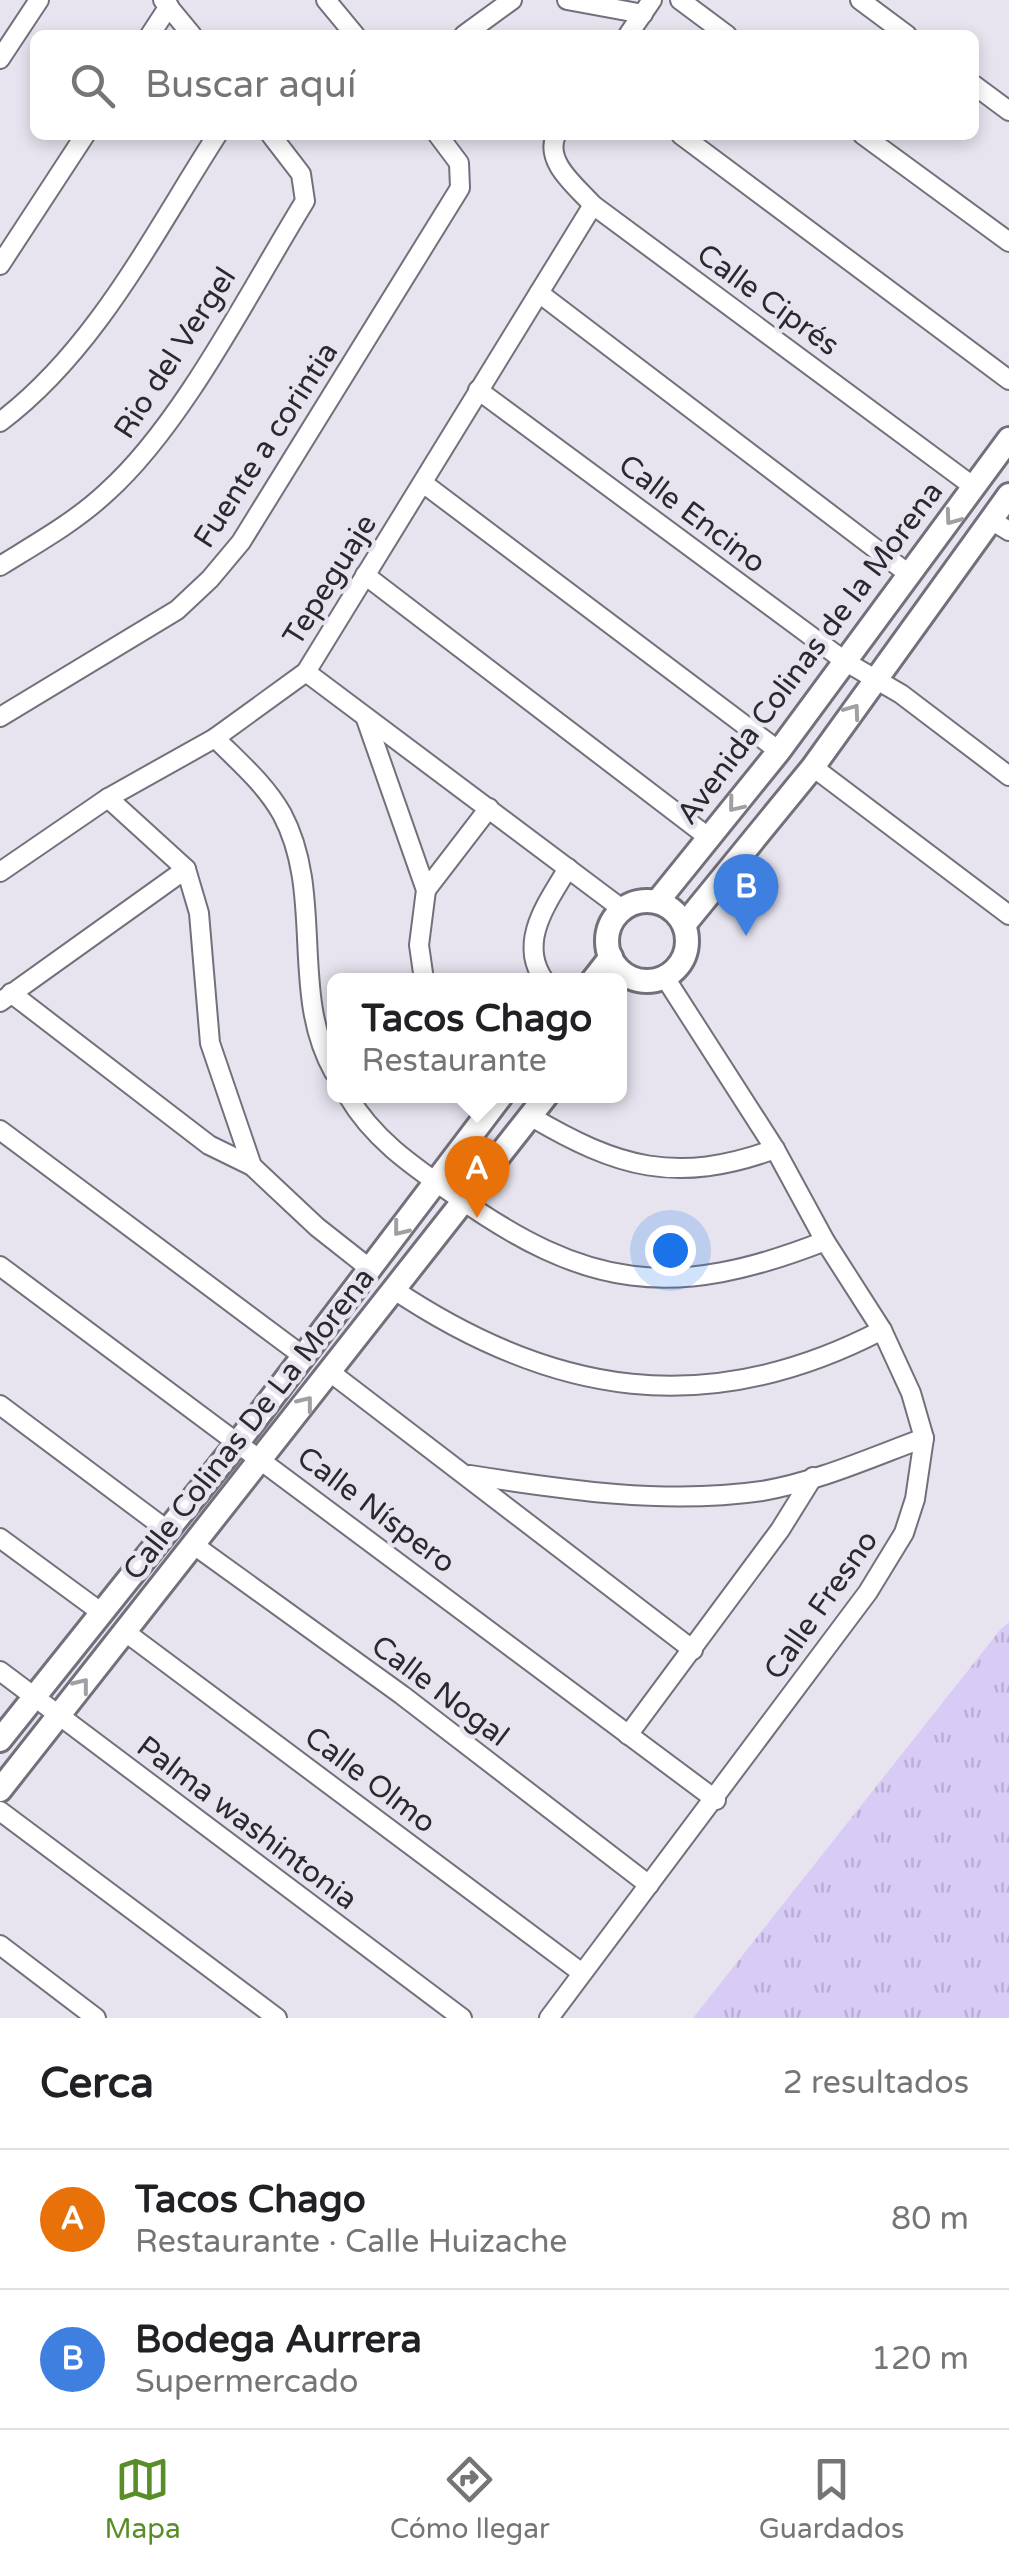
<!DOCTYPE html>
<html lang="es">
<head>
<meta charset="utf-8">
<style>
  body { margin:0; font-family:"Varela Round",sans-serif; background:#f2f2f2; color:#202124 }
  .you { position:absolute; left:670px; top:1250px; width:35px; height:35px; margin:-25px; border:8px solid #fff; border-radius:50%; background:#1a73e8; box-shadow:0 0 0 15px #1a73e833 }
  .badge { display:grid; place-items:center; width:65px; height:65px; border-radius:50%; background:#588d27; color:#fff; font-size:32px; font-weight:700 }
  .pin { position:absolute; translate:-50% -82px; filter:drop-shadow(0 2px 5px #0008) }
  .pin::after { content:''; position:absolute; top:52px; width:35px; height:30px; background:inherit; clip-path:polygon(0 0,100% 0,50% 100%) }
  .popup { position:absolute; left:327px; top:973px; width:300px; height:130px; box-sizing:border-box; display:grid; place-content:center; border-radius:15px; background:#fff; filter:drop-shadow(0 2px 8px #0005); font-size:32px; white-space:nowrap; color:#757577 }
  .popup b { font-size:38px; color:#202124 }
  .popup::after { content:''; position:absolute; left:50%; top:100%; margin-left:-20px; border:20px solid transparent; border-top-color:#fff }
  .list { margin:0; padding:0; list-style:none }
  h2 { display:flex; justify-content:space-between; align-items:center; height:130px; margin:0; padding:0 40px; font-size:42px }
  h2 small { font-size:32px; font-weight:400; color:#757577 }
  .list li { display:grid; grid-template-columns:65px 1fr auto; gap:30px; align-items:center; box-sizing:border-box; height:140px; padding:0 40px; border-top:2px solid #e0e0e0 }
  .list b { display:block; font-size:38px; white-space:nowrap }
  .list p { margin:0; font-size:32px; white-space:nowrap; color:#757577 }
  .list em { font-size:32px; font-style:normal; color:#757577 }
  .icon { flex:none; width:55px; height:55px; fill:none; stroke:currentColor; stroke-width:2; stroke-linecap:round; stroke-linejoin:round }
  .map { position:relative; flex:none; width:1009px; height:2018px; overflow:hidden }
  .search { position:absolute; background:#fff; box-shadow:0 5px 15px #0003; left:30px; right:30px; top:30px; height:110px; display:flex; align-items:center; gap:25px; box-sizing:border-box; padding:0 35px; border-radius:15px; color:#757577; font-size:38px }
  .sheet { height:410px; background:#fff }
  nav { display:flex; justify-content:space-around; align-items:center; box-sizing:border-box; height:140px; border-top:2px solid #e0e0e0; background:#fff; font-size:28px; color:#757577 }
  nav a { display:grid; justify-items:center; gap:5px }
  nav .on { color:#588d27 }
  .map>svg:first-child { display:block }
  .grass { fill:url(#grass-tufts) }
  .lines { fill:none; stroke-linecap:round; stroke-linejoin:round }
  .minor-casing { stroke:#73707b; stroke-width:22 }
  .tertiary-casing { stroke:#73707b; stroke-width:28 }
  .minor { stroke:#fff; stroke-width:18 }
  .tertiary { stroke:#fff; stroke-width:22 }
  .oneway { stroke:#a09fa1 }
  .labels { text-anchor:middle; dominant-baseline:central; stroke-width:9; stroke-linejoin:round; paint-order:stroke }
  .street-label { font-size:30px; fill:#2b292e; stroke:#e7e4f0 }
</style>
</head>
<body>
<div class="map">
<svg width="1009" height="2018" viewBox="0 0 1009 2018">
  <defs>
    <pattern id="grass-tufts" width="24" height="20" patternUnits="userSpaceOnUse" patternTransform="scale(2.5)"><rect width="24" height="20" fill="#d8cbf5"/><path d="M3 7l-1-3M5 7V3M7 7l1-3M15 17l-1-3M17 17v-4M19 17l1-3" fill="none" stroke="#baaed2"/></pattern>
  </defs>
  <rect width="100%" height="100%" fill="#e7e4f0"/>
  <polygon class="grass" points="1009,1622 1009,2018 693,2018 1000,1630"/>
  <g class="lines">
    <defs>
      <g id="minor">
        <polyline points="163,0 192,35"/>
        <polyline points="326,0 355,35"/>
        <polyline points="567,0 643,14"/>
        <polyline points="680,0 727,35"/>
        <polyline points="860,0 907,35"/>
        <polyline points="150,35 169,6"/>
        <polyline points="464,35 512,0"/>
        <polyline points="628,35 652,0"/>
        <polyline points="0,59 39,0"/>
        <polyline points="974,85 1009,111"/>
        <path d="M556,135C544,162 576,186 593,205L974,487"/>
        <polyline points="681,135 1009,380"/>
        <polyline points="863,135 1009,242"/>
        <polyline points="0,265 85,135"/>
        <polyline points="539,293 910,575"/>
        <polyline points="478,390 846,662 901,694 1009,776"/>
        <path d="M0,422C96,350 153,234 217,135"/>
        <polyline points="423,483 779,751"/>
        <polyline points="991,520 1009,531"/>
        <path d="M0,566C37,543 75,522 107,492C183,424 250,290 305,201L301,174L271,135"/>
        <polyline points="365,575 708,837"/>
        <polyline points="306,672 622,909"/>
        <polyline points="0,717 177,610 210,579 241,542 460,188 459,163 438,135"/>
        <polyline points="366,719 426,890 419,945 424,980"/>
        <path d="M215,738C239,762 265,784 282,814C325,894 289,993 334,1072"/>
        <polyline points="813,767 1009,915"/>
        <polyline points="108,798 186,869 199,913 210,1043 252,1166 317,1227 369,1268"/>
        <polyline points="0,872 108,798 215,738 306,672 593,205"/>
        <polyline points="426,890 489,808"/>
        <path d="M544,980C517,942 548,902 568,868"/>
        <polyline points="11,993 209,1145 252,1166"/>
        <polyline points="0,1002 186,869"/>
        <path d="M348,1096C373,1139 413,1166 453,1194C586,1289 672,1301 825,1241"/>
        <path d="M530,1116C618,1168 676,1185 775,1149"/>
        <polyline points="0,1130 303,1356"/>
        <polyline points="0,1266 716,1800"/>
        <path d="M393,1289C553,1396 707,1421 882,1330"/>
        <polyline points="330,1372 693,1650"/>
        <polyline points="0,1405 167,1530"/>
        <path d="M470,1475C565,1490 666,1505 762,1491C817,1482 872,1457 924,1438"/>
        <polyline points="0,1538 102,1613"/>
        <polyline points="194,1545 402,1695 649,1885"/>
        <polyline points="124,1631 582,1973"/>
        <polyline points="0,1671 462,2018"/>
        <polyline points="628,1735 780,1530 813,1477"/>
        <polyline points="0,1811 277,2018"/>
        <polyline points="0,1945 96,2018"/>
        <polyline points="549,2018 868,1592 904,1533 915,1499 924,1438 911,1393 882,1330 825,1241 775,1149 664,976"/>
      </g>
      <g id="tertiary">
        <circle cx="647" cy="941" r="40"/>
        <polyline points="657,902 779,751 1009,439"/>
        <polyline points="684,925 813,767 1009,495"/>
        <polyline points="593,980 611,957"/>
        <polyline points="0,1740 239,1441 501,1096"/>
        <polyline points="0,1790 546,1096"/>
      </g>
    </defs>
    <use href="#minor" class="minor-casing"/>
    <use href="#tertiary" class="tertiary-casing"/>
    <use href="#minor" class="minor"/>
    <use href="#tertiary" class="tertiary"/>
  </g>
  <defs><path id="oneway-chevron" d="M-2-3.5L2.5 0L-2 3.5" fill="none" stroke-width="1.6" stroke-linecap="round" stroke-linejoin="round" transform="scale(2.5)"/></defs>
  <g class="oneway">
    <use href="#oneway-chevron" transform="translate(952 518) rotate(126)"/>
    <use href="#oneway-chevron" transform="translate(853 711) rotate(-54)"/>
    <use href="#oneway-chevron" transform="translate(735 805) rotate(129)"/>
    <use href="#oneway-chevron" transform="translate(400 1229) rotate(128)"/>
    <use href="#oneway-chevron" transform="translate(306 1403) rotate(-52)"/>
    <use href="#oneway-chevron" transform="translate(82 1685) rotate(-52)"/>
  </g>
  <g class="labels">
    <g class="street-label">
      <text transform="translate(768 300) rotate(36)">Calle Ciprés</text>
      <text transform="translate(175 353) rotate(-57)">Rio del Vergel</text>
      <text transform="translate(266 445) rotate(-57)">Fuente a corintia</text>
      <text transform="translate(692 514) rotate(37)">Calle Encino</text>
      <text transform="translate(330 580) rotate(-58)">Tepeguaje</text>
      <text transform="translate(810 653) rotate(-53)">Avenida Colinas de la Morena</text>
      <text transform="translate(249 1424) rotate(-52)">Calle Colinas De La Morena</text>
      <text transform="translate(376 1510) rotate(37)">Calle Níspero</text>
      <text transform="translate(821 1605) rotate(-55)">Calle Fresno</text>
      <text transform="translate(440 1691) rotate(37)">Calle Nogal</text>
      <text transform="translate(370 1780) rotate(37)">Calle Olmo</text>
      <text transform="translate(247 1823) rotate(37)">Palma washintonia</text>
    </g>
  </g>
</svg>
<div class="you"></div>
<div class="pin badge" style="left:477px;top:1218px;background:#e8710a">A</div>
<div class="popup"><b>Tacos Chago</b>Restaurante</div>
<div class="pin badge" style="left:746px;top:936px;background:#3f7fe0">B</div>
<div class="search"><svg class="icon" aria-label="search" viewBox="0 0 24 24"><circle cx="10" cy="10" r="6"/><path d="M15 15l6 6"/></svg>Buscar aquí</div>
</div>
<section class="sheet">
<h2>Cerca<small>2 resultados</small></h2>
<ul class="list">
<li><span class="badge" style="background:#e8710a">A</span><div><b>Tacos Chago</b><p>Restaurante · Calle Huizache</p></div><em>80 m</em></li>
<li><span class="badge" style="background:#3f7fe0">B</span><div><b>Bodega Aurrera</b><p>Supermercado</p></div><em>120 m</em></li>
</ul>
</section>
<nav>
<a class="on"><svg class="icon" aria-label="map" viewBox="0 0 24 24"><path d="M3 6l6-2 6 2 6-2v14l-6 2-6-2-6 2zM9 4v14M15 6v14"/></svg>Mapa</a>
<a><svg class="icon" aria-label="directions" viewBox="0 0 24 24"><path d="M12 3l9 9-9 9-9-9zM9 14v-3h6M13 9l2 2-2 2"/></svg>Cómo llegar</a>
<a><svg class="icon" aria-label="saved" viewBox="0 0 24 24"><path d="M7 4h10v16l-5-4-5 4z"/></svg>Guardados</a>
</nav>
</body>
</html>
